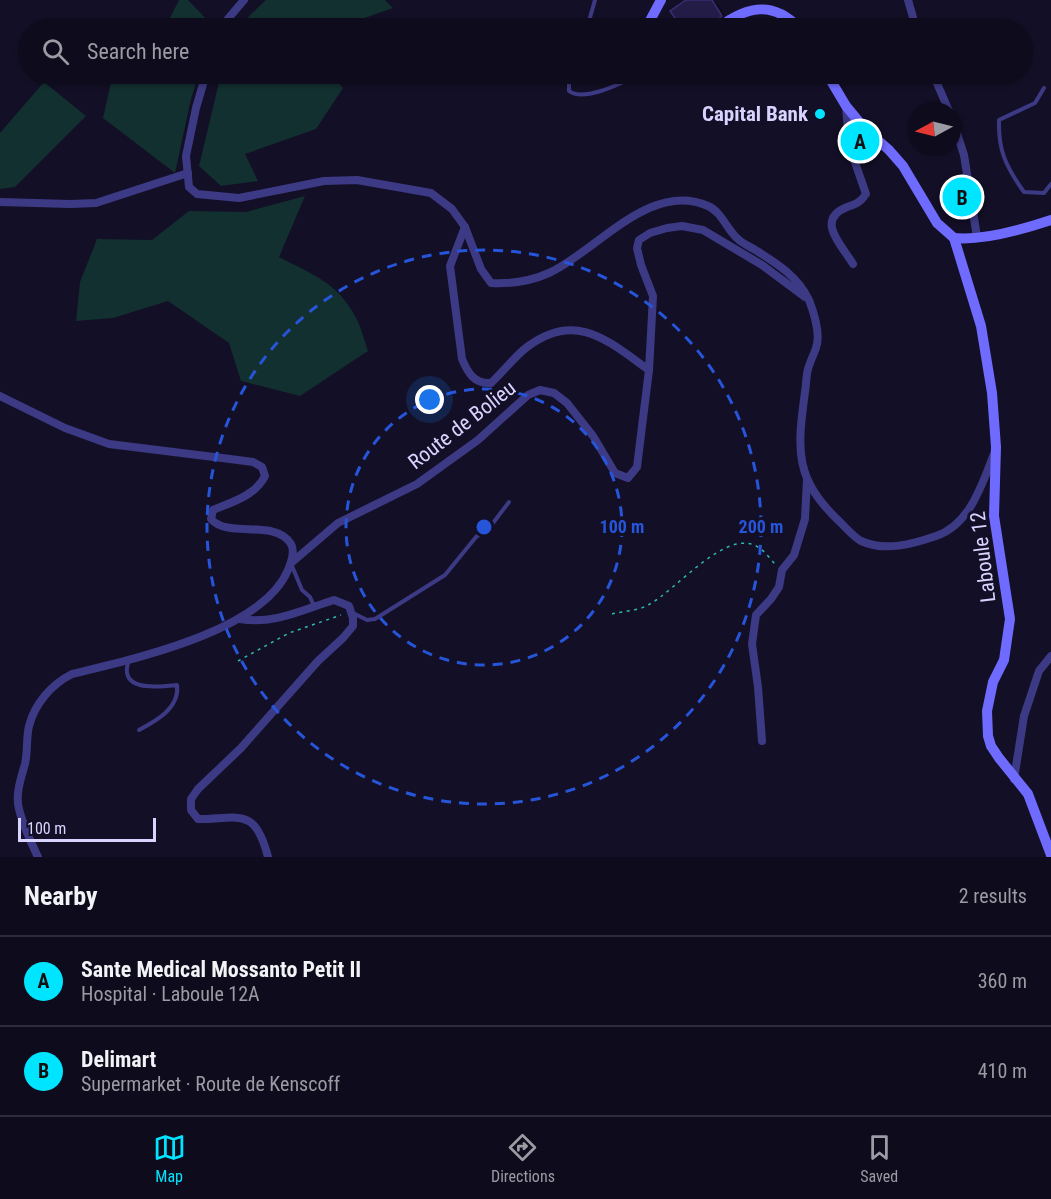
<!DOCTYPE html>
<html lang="en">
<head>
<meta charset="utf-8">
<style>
  body { margin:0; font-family:"Roboto Condensed",sans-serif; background:#1c1929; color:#f1f3f6 }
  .compass { position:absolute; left:907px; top:102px; width:54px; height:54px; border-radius:50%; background:#0e0b1c; box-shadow:0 2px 4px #0004; rotate:263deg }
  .scale { position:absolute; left:18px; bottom:15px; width:138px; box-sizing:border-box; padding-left:6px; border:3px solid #d9d4ff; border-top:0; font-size:16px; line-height:21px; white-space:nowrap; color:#d9d4ff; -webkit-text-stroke:4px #130f26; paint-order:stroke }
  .you { position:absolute; left:430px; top:400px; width:21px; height:21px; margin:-15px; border:4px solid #fff; border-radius:50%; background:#1a73e8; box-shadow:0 0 0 9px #1a73e833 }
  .badge { display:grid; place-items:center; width:39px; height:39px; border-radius:50%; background:#00e5ff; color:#111; font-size:20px; font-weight:700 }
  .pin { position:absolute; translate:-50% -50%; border:3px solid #fff; box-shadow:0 2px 6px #0006 }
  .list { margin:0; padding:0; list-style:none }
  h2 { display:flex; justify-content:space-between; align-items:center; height:78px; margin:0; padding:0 24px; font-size:26px }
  h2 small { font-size:20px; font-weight:400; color:#9b9ba3 }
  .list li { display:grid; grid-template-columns:39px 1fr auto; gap:18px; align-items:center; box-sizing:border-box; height:90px; padding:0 24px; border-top:2px solid #2e2b3b }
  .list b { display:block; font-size:22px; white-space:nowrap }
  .list p { margin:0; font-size:20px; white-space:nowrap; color:#9b9ba3 }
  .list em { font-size:20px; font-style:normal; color:#9b9ba3 }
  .icon { flex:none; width:33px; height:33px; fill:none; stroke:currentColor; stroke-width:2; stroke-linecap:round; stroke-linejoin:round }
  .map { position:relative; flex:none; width:1051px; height:857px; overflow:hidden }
  .search { position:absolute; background:#0e0b1c; box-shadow:0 2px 4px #0004; left:18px; right:18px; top:18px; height:66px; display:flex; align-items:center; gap:15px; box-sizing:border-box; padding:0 21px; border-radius:33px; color:#9b9ba3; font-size:22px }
  .sheet { height:258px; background:#0e0b1c }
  nav { display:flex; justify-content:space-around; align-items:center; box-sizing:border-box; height:84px; border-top:2px solid #2e2b3b; background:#0e0b1c; font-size:16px; color:#9b9ba3 }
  nav a { display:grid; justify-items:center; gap:3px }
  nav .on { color:#00e5ff }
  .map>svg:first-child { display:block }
  .green { fill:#12302f }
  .building { fill:#241b47; stroke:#3b2d73; stroke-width:1.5; filter:url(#shadow) }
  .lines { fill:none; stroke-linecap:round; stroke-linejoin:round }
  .path { stroke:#2fb8b0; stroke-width:1.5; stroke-dasharray:3 4.5; stroke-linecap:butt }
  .lane { stroke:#3d3a85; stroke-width:4 }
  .street { stroke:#3d3a85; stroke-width:8 }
  .secondary { stroke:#6f6bff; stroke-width:10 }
  .ring { fill:none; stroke:#2655da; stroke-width:3; stroke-dasharray:10 8 }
  .poi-dot { fill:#00e5ff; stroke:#130f26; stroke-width:2 }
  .labels { text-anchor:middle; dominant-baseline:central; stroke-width:6; stroke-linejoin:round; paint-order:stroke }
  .poi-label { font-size:21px; font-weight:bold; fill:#d9d4ff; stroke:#130f26; text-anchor:end }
  .street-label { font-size:21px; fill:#d9d4ff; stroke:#130f26 }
  .centre { fill:#2655da; stroke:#130f26; stroke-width:3 }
  .ring-label { font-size:18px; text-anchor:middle; font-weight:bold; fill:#2655da; stroke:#130f26; stroke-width:6; stroke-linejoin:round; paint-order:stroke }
</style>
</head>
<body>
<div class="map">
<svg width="1051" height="857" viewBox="0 0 1051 857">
  <defs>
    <filter id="shadow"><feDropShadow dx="3" dy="3" stdDeviation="1.5" flood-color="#0009"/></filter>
  </defs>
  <rect width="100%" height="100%" fill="#130f26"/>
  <g class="green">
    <polygon points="179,0 188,0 215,28 179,28 170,18"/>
    <polygon points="266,0 385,0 393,8 342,26 340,28 240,28 250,15"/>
    <polygon points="129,74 199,74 191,99 175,173 103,118 112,78"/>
    <polygon points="221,74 331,74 343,88 316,129 245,154 258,181 221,186 199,166"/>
    <polygon points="44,82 86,116 15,187 0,189 0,133"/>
    <path d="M305,196L279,257C311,274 337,282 355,316C361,326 364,340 368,351L300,396L241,381L229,343L168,301L113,318L76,321L80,282L97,239L152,240L189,211L246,212Z"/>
  </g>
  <polygon class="building" points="686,0 712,0 722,16 706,28 666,28 677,21 670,11"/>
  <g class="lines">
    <g class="path">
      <path d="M612,614C623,611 638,611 648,605C676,591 726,527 758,547C765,551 770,559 775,564"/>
      <polyline points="238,661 289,633 341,615"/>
    </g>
    <g class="lane">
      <polyline points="587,28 595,0"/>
      <path d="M573,74L569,83V91C585,103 625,81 641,74"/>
      <path d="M1044,88L1035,103L999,120C998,150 1006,167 1024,192L1044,193L1051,184"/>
      <polyline points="292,566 302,590 310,597 314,606"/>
      <polyline points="353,613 367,620 375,619 445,575 476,537 490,527 509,502"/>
      <path d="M129,660C117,692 157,687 177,685C180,708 156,721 139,730"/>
    </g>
    <g class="street">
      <polyline points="908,0 916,28"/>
      <polyline points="223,28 227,20 244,0"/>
      <path d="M206,74L196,108L186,156L189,187L197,194L239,198L324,181L357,180L431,193L452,209L465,227L481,269L491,283C510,284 531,281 549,273C597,251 650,180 708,206C722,212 727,230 738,239C743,244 751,247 757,251C778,264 798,277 809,300C814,313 821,334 816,348C813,357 808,365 807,374C806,380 806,386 805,392C797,451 794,479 841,523C847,529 854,537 861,541C885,552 913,544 936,536C970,525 982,484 994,454"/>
      <polyline points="933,74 949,111"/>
      <path d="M846,106L849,145L866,194C861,202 856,204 847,207C815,220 841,244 853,264"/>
      <polyline points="952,118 964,155 977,237"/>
      <polyline points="0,202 70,204 96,203 188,173"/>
      <path d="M465,227L450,266L462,359C468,373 474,384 491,383C503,372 514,357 527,347C576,310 608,341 649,370"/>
      <path d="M0,396L65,428L109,444L230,459L253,462L262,467L265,476C255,496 232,502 213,510L211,519C228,539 275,518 291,544C295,551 291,563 288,570C262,632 132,659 72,674C52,684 35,703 29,726C26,738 28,751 25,764C21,778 15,795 19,809C23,826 31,842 38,857"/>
      <polyline points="291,563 338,523 417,484 478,440 528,395 540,390 554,393 567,403 593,436 615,473 628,478 637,467 649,370 653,296 641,265 637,248 639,240 650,233 667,228 682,226 703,230 762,265 805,297"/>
      <path d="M240,619C273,625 302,610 334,600L349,606L353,618V626L343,638L318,661L241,748L198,789L191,799V810L198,819C239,819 255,806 268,857"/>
      <polyline points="762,741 758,687 752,644 756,615 771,599 779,587 782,570 794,555 805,519 807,480"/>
      <polyline points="1014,779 1024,716 1039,671 1051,656"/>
    </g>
    <g class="secondary">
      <polyline points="646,28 661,0"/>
      <path d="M718,28C746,6 773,0 799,28"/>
      <path d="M827,74L846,106L865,129L889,150L903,166L937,223L954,238C983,241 1024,229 1051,220"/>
      <polyline points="954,238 981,326 992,393 996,447 994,516 1010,619 1004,660 993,682 987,711 988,736 991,746 999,758 1028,794 1051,855"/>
    </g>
  </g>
  <g class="ring">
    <circle cx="484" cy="527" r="138"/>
    <circle cx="484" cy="527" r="277"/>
  </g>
  <circle class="poi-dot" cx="820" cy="114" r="6"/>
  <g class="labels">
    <g class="poi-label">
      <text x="808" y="114">Capital Bank</text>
    </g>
    <g class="street-label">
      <text transform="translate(462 425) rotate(-38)">Route de Bolieu</text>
      <text transform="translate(983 557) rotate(-97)">Laboule 12</text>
    </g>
  </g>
  <circle cx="484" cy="527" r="9" class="centre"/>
  <g class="ring-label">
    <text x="622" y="533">100 m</text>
    <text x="761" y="533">200 m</text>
  </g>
</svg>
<svg class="compass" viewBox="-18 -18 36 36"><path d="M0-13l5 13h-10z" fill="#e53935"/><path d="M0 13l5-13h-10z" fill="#9b9ba3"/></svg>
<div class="scale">100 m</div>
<div class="you"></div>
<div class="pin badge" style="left:860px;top:141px">A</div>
<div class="pin badge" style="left:962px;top:197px">B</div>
<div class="search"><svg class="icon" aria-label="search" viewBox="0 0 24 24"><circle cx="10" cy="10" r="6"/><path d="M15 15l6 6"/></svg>Search here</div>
</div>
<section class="sheet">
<h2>Nearby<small>2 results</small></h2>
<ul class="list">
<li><span class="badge">A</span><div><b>Sante Medical Mossanto Petit II</b><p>Hospital · Laboule 12A</p></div><em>360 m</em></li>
<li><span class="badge">B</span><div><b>Delimart</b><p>Supermarket · Route de Kenscoff</p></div><em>410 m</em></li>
</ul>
</section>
<nav>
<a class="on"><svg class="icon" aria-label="map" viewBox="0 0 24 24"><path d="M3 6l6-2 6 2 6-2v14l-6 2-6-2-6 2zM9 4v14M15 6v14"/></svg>Map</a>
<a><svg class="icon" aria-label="directions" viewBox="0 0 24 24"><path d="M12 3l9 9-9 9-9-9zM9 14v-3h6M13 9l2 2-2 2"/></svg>Directions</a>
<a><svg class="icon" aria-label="saved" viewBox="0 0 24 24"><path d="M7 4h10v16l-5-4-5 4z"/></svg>Saved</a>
</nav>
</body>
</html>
